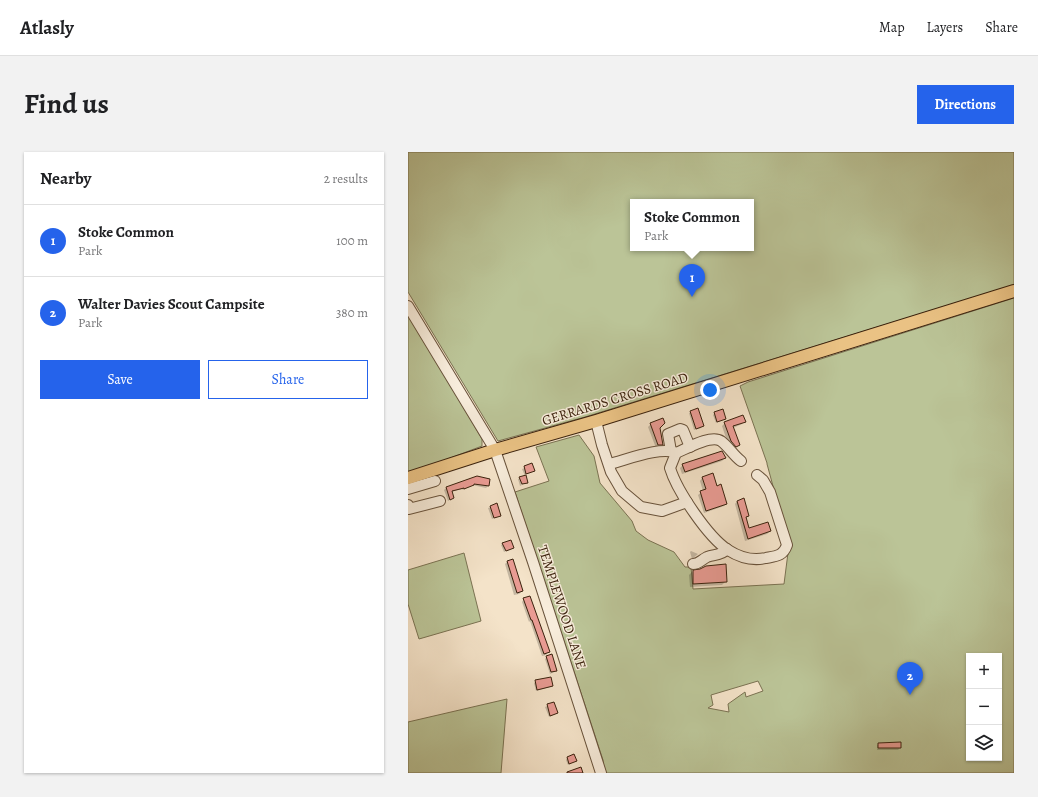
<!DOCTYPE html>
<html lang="en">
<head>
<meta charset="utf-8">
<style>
  body { margin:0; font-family:Alegreya,serif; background:#f2f2f2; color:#202124 }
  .controls { position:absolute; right:12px; bottom:12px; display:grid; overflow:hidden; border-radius:0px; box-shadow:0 1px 3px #0004 }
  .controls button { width:36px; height:36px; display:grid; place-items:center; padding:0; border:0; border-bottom:1px solid #e0e0e0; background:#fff; color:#202124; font:20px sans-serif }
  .you { position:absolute; left:302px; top:238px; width:14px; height:14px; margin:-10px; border:3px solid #fff; border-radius:50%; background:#1a73e8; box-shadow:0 0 0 6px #1a73e833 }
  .badge { display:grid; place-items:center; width:26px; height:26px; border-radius:50%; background:#2563eb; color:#fff; font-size:13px; font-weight:700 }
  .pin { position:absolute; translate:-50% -33px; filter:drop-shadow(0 1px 2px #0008) }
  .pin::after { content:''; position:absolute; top:21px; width:14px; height:12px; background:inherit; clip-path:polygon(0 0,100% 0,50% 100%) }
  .popup { position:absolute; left:222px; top:47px; width:124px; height:52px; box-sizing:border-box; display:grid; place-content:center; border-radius:0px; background:#fff; filter:drop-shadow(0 1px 3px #0005); font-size:13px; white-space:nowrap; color:#757577 }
  .popup b { font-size:15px; color:#202124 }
  .popup::after { content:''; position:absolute; left:50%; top:100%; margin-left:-8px; border:8px solid transparent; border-top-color:#fff }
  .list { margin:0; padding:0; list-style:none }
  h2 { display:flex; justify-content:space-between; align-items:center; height:52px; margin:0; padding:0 16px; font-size:17px }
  h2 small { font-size:13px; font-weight:400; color:#757577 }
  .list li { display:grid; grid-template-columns:26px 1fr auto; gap:12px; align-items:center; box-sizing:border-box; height:72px; padding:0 16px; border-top:1px solid #e0e0e0 }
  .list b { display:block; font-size:15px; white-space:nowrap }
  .list p { margin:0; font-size:13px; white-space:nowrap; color:#757577 }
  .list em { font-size:13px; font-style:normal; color:#757577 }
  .actions { display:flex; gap:8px; padding:12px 16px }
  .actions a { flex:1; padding:9px 0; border:1px solid #2563eb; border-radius:0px; text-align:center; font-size:14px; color:#2563eb }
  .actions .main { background:#2563eb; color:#fff }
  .icon { flex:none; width:22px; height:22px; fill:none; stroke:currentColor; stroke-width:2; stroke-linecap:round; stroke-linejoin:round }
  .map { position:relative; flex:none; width:606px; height:621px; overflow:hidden; border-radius:0px }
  header { display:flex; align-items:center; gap:24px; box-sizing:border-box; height:56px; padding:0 20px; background:#fff; border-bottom:1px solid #e0e0e0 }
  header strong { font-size:19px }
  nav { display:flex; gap:22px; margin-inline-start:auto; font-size:14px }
  .intro { display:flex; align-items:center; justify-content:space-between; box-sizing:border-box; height:96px; padding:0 24px }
  h1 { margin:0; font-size:28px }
  .button { padding:10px 18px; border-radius:0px; background:#2563eb; color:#fff; font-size:14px; font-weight:700 }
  main { display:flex; gap:24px; padding:0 24px }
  aside { flex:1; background:#fff; border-radius:0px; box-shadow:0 1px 3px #0004 }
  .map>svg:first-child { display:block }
  .green { fill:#bbc497; stroke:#7a7252; fill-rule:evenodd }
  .shadow { fill:#0003 }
  .building { fill:#e99b93; stroke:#3a210c }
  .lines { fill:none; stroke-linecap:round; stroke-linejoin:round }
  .minor-casing { stroke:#68523b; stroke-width:12 }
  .major-casing { stroke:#3a210c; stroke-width:14 }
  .minor { stroke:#f8eddc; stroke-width:10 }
  .major { stroke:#eac284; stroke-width:12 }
  .labels { text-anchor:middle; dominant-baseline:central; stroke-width:3; stroke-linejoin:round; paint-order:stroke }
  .street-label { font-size:14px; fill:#3a210c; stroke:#f8eddc }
</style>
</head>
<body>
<header>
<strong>Atlasly</strong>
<nav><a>Map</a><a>Layers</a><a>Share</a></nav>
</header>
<div class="intro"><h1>Find us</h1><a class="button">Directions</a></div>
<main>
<aside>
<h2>Nearby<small>2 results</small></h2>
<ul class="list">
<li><span class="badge">1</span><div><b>Stoke Common</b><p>Park</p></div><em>100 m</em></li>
<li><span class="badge">2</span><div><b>Walter Davies Scout Campsite</b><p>Park</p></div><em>380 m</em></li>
</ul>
<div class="actions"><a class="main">Save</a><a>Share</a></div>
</aside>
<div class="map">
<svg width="606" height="621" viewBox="0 0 606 621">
  <rect width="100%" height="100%" fill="#f4e3c9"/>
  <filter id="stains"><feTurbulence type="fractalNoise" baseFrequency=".005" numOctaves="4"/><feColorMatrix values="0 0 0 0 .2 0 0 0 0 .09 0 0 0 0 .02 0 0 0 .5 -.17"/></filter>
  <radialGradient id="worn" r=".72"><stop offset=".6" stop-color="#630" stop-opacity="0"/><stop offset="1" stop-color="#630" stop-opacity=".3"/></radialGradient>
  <g class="green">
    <path d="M0,0H606V133L177,265L90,289L0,140ZM225,50H343V96H225Z"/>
    <path d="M606,146V621H196L195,608L107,340L141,329L128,295L171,283L186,304L192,331L224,369L228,379L240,388L266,400L277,415H283L285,437L376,432L381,393L359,312V311L332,234L340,230ZM561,504H591V606H561ZM350,529L355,539L338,545L337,540L320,552L321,560L300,556L305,553L303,543Z"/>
    <polygon points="0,161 74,287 74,294 0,322"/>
    <polygon points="56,401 73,469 11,487 0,452 0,418"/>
    <polygon points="99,547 93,621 0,621 0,570"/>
  </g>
  <g class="shadow">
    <polygon points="283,260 294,274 293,276 286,278 281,261"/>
    <polygon points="307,261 317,267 308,271 305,263"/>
    <polygon points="336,269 334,272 325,276 331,293 325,297 320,292 314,274 317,271"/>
    <polygon points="243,272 251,275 254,292 251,295 248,296 240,275"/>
    <polygon points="317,306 314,309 274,322 272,316 275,313"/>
    <polygon points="124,313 126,319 117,323 119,330 112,334 110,327 117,324 114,317"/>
    <polygon points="305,323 309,335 318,352 316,354 296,361 290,343 295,339 292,329 294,326"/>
    <polygon points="70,325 80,334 78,336 64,333 55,338 54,337 43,340 45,346 40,349 36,338 38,336"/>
    <polygon points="335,348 340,364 338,366 341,377 362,379 359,382 337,389 327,352 329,349"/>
    <polygon points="88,353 92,364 84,367 80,356"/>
    <polygon points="95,392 105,396 96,400 93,393"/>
    <polygon points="283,399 290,402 284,407 282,400"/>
    <polygon points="99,410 114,439 111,442 106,443 97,412"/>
    <polygon points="285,419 318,429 314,433 282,435 281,423"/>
    <polygon points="116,447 140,500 138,503 134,504 122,469 121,470 114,450"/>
    <polygon points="139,505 148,518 146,520 142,522 137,507"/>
    <polygon points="128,529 144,533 142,535 128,539 126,531"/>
    <polygon points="146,551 149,561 141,565 137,555"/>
    <polygon points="471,592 492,596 490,598 469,598 469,593"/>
    <polygon points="159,606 167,609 160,613 158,608"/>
  </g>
  <g class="building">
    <polygon points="290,256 296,274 288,277 282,259"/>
    <polygon points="315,257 318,267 309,270 306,260"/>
    <polygon points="335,263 338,270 325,274 332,293 328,295 323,289 316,270"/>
    <polygon points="255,266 257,271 252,276 255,293 250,293 242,271"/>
    <polygon points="314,299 318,306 277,320 274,312"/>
    <polygon points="124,311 127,319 118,322 116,314"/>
    <polygon points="305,321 309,334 313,332 319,352 298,359 292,339 298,337 294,325"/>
    <polygon points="118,323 120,331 114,332 111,325"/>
    <polygon points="69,324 82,327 81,334 66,332 66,333 56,337 56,336 44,339 46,346 42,348 38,335"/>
    <polygon points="336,346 341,364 338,365 341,376 360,370 363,379 340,387 329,349"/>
    <polygon points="89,351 93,364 86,366 82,354"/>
    <polygon points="103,388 106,396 98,399 94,391"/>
    <polygon points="105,407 115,439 109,441 99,409"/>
    <polygon points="318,412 319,430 285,432 285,418 292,417 298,414"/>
    <polygon points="122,444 142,500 136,502 124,468 123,468 115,446"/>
    <polygon points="144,502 149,519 143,520 138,504"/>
    <polygon points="143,525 145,534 129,538 127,528"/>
    <polygon points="146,550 150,561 142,564 139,552"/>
    <polygon points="493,590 493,596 470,596 470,591"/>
    <polygon points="166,602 169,609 161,612 159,605"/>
    <polygon points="173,615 175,621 159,621 159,620"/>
  </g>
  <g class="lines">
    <defs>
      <g id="minor">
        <polyline points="0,154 87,298 125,410 193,621"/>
        <polyline points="188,269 194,293 203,320 214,339 233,355 254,359 279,350"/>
        <polyline points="263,299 260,282 272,277 275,278 282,295"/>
        <path d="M333,309C325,303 321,295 313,289C303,282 278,297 268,301L262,316C269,339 300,385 320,398C331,405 345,409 358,406C369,404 375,404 379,393L362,340L355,328L349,323"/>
        <path d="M201,312C218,308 253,294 268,301"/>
        <polyline points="0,337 27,329"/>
        <polyline points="0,353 1,357 32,349"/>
        <path d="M285,412C291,412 293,408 299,405C306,402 313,404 319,397"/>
      </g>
      <polyline id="major" points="0,326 87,298 188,269 606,139"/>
    </defs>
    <use href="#minor" class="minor-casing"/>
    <use href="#major" class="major-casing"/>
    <use href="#minor" class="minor"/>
    <use href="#major" class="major"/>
  </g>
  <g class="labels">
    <g class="street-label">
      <text transform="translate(207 247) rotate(-17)">GERRARDS CROSS ROAD</text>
      <text transform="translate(154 455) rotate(72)">TEMPLEWOOD LANE</text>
    </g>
  </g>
  <rect width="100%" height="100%" filter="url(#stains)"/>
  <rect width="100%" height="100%" fill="url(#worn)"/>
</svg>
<div class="controls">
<button>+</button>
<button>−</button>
<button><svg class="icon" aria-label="layers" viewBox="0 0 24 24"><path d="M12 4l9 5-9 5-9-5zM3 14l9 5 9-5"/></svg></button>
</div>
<div class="you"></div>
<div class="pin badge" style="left:284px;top:145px">1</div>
<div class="popup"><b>Stoke Common</b>Park</div>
<div class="pin badge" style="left:502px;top:543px">2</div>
</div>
</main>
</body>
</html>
